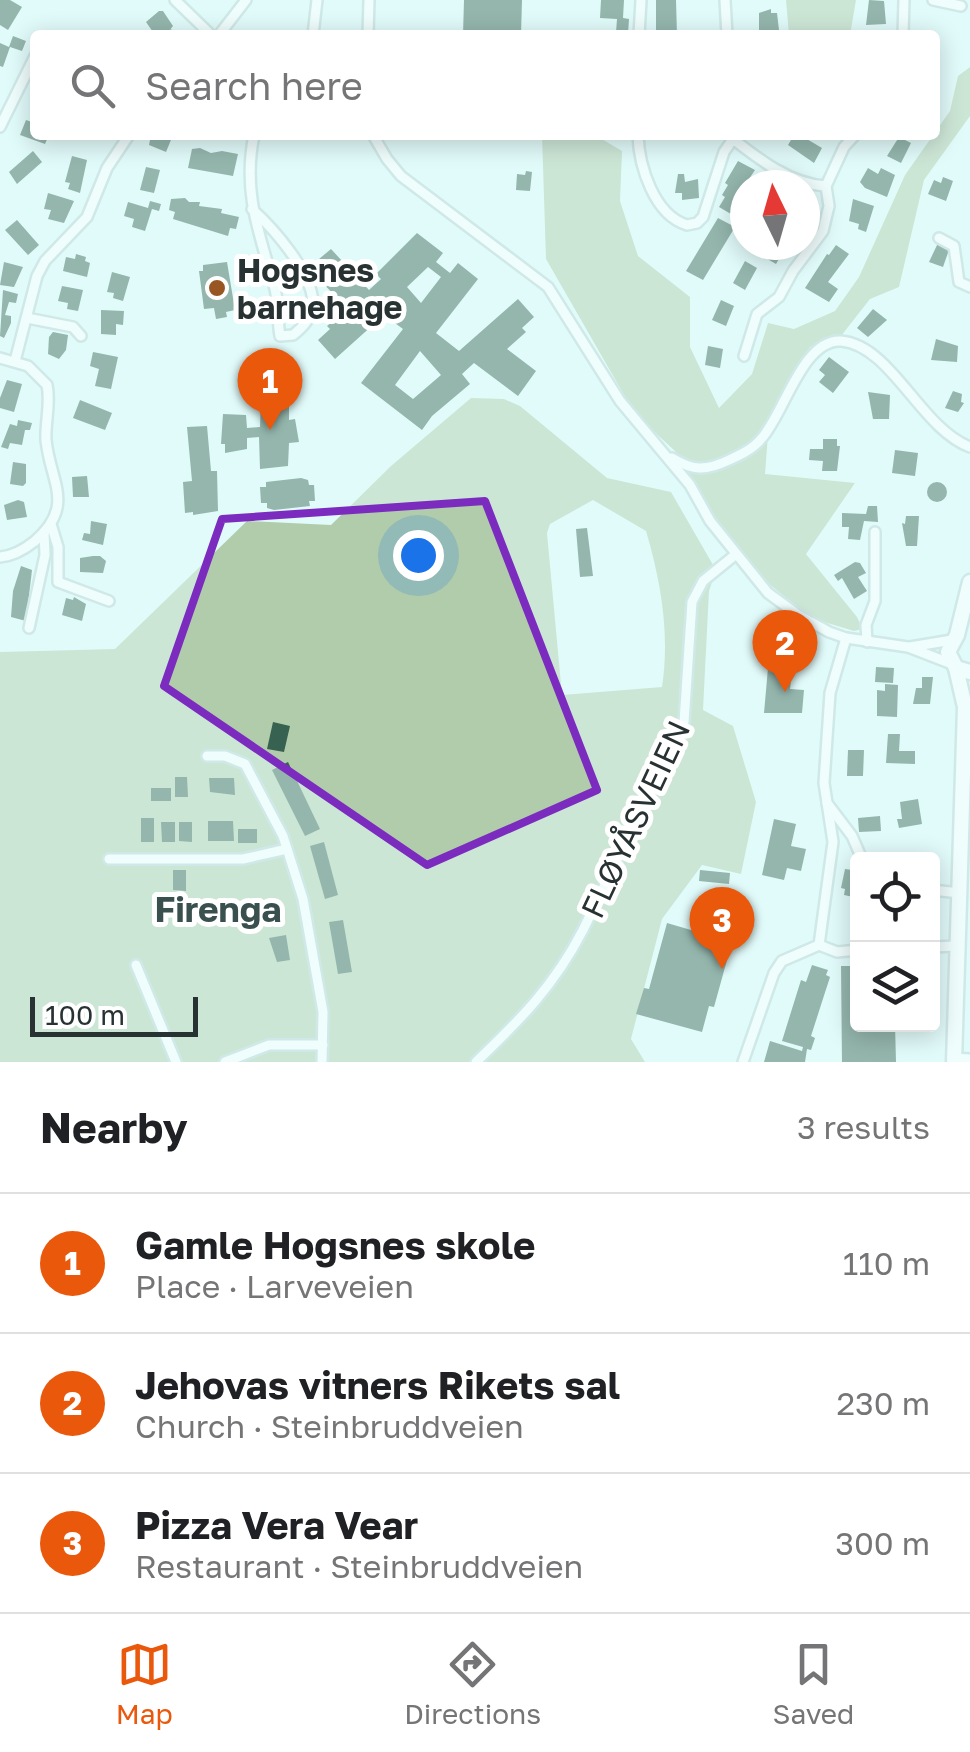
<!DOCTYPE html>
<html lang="en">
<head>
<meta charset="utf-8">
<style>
  body { margin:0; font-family:"Golos Text",sans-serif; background:#f2f2f2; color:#202124 }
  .controls { position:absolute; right:30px; bottom:30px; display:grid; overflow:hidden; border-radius:10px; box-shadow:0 5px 25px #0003 }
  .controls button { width:90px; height:90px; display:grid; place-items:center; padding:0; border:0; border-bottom:2px solid #e0e0e0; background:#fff; color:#202124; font:50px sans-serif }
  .compass { position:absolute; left:730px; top:170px; width:90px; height:90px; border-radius:50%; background:#fff; box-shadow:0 5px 25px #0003; rotate:355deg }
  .scale { position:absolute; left:30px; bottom:25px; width:168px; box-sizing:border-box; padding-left:10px; border:5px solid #283232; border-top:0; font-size:28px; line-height:35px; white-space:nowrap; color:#283232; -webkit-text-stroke:8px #fff; paint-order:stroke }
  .you { position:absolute; left:418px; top:555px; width:35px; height:35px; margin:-25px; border:8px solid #fff; border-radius:50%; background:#1a73e8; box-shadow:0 0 0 15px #1a73e833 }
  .badge { display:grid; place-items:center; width:65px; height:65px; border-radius:50%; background:#ea580c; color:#fff; font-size:32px; font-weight:700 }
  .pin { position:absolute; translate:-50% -82px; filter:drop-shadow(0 2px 5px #0008) }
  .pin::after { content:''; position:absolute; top:52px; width:35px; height:30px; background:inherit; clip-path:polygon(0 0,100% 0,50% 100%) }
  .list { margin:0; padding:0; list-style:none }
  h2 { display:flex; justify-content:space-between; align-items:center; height:130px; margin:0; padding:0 40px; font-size:42px }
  h2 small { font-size:32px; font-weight:400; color:#757577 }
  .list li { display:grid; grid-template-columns:65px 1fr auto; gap:30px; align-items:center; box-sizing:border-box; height:140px; padding:0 40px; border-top:2px solid #e0e0e0 }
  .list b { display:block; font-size:38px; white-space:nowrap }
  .list p { margin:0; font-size:32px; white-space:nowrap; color:#757577 }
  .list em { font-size:32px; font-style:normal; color:#757577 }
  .icon { flex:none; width:55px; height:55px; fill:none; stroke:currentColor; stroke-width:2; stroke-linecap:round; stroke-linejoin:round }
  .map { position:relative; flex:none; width:970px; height:1062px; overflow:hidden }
  .search { position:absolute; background:#fff; box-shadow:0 5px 25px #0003; left:30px; right:30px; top:30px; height:110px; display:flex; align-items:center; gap:25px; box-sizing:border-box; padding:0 35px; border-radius:10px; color:#757577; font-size:38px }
  .sheet { height:550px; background:#fff }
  nav { display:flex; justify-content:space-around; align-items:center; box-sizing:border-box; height:140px; border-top:2px solid #e0e0e0; background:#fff; font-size:28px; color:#757577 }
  nav a { display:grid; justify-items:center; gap:5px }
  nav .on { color:#ea580c }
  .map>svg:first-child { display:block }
  .green { fill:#b1ccaa; fill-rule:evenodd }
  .building { fill:#376251; fill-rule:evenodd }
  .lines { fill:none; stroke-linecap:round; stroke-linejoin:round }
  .minor-casing { stroke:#b9d3d2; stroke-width:14 }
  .primary-casing { stroke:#b9d3d2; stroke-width:19 }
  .minor { stroke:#fff; stroke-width:9 }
  .primary { stroke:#fff; stroke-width:14 }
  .marked { fill:none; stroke:#7b2cbf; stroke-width:8; stroke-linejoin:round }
  .poi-dot { fill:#985722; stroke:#fff; stroke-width:4 }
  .labels { text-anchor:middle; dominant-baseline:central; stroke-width:10; stroke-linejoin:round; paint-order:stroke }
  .poi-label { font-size:32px; font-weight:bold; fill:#283232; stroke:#fff; text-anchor:start }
  .street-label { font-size:32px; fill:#283232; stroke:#fff }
  .neighbourhood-label { font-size:35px; font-weight:bold; fill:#39504f; stroke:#fff }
</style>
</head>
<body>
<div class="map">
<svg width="970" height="1062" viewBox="0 0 970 1062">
  <rect width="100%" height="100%" fill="#e1fbfa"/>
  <g class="green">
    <polygon points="786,0 856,0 850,35 789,35"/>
    <polygon points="970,67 970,116 924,180 899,287 870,299 841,336 810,347 769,422 765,474 855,483 806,554 857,617 863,629 854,631 811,618 758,575 715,521 675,451 635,414 546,259 542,135 595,135 622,151 620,201 638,256 690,297 690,347 719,408 752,374 768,323 794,329 835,311 859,277 905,175 950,111 958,76"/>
    <path d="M471,398L504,399L520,406L607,478L671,492L716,570L709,591L703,710L733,726L756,802L741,874L702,865L662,919L631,1039L645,1062H0V652L115,649L247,521L331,525L391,466ZM593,500L646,531C661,582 670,634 662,687L562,695L547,533L550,524Z"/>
  </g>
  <g class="building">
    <polygon points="0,0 10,0 22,7 8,30 0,25"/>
    <polygon points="464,0 522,0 521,35 463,35"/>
    <polygon points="601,0 624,0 623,18 629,19 628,34 602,35 602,31 616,32 617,19 600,18"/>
    <polygon points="656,0 676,0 677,35 656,35"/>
    <polygon points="869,0 884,1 886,24 866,25"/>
    <polygon points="771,9 771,13 777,13 779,30 759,32 759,13"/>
    <polygon points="159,11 163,11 173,26 169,31 171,29 175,35 155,35 146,22"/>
    <polygon points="13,36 26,41 22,51 10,47 3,67 0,66 0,43 9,47"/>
    <polygon points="26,120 35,123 35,135 49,135 45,144 20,135"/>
    <polygon points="151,135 173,135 166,152 149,145"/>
    <polygon points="794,135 800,135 822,148 814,163 788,145"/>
    <polygon points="899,137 911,143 901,163 887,156"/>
    <polygon points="200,148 211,153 222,151 238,154 233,176 188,168 192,149"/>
    <polygon points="33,151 42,162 17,184 9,172"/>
    <polygon points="72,156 87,160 80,193 68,189 70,183 65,182"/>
    <polygon points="738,161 755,170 745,185 740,203 743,205 736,217 719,207 725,197 722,195 728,185 725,183"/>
    <polygon points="146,167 160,170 154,193 140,190"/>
    <polygon points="868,168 878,174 881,168 895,175 887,197 865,188 860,182"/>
    <polygon points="526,171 532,172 530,191 516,190 517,174 525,175"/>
    <polygon points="678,174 684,174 685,182 698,179 699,198 682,200 682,193 675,193"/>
    <polygon points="943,177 953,181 946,201 928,194 934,180 941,183"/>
    <polygon points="48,193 74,201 64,223 48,219 51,210 44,209"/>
    <polygon points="185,198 189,202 200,202 199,206 222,209 221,213 239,217 236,229 230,228 228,236 173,219 175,212 169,210 171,199"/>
    <polygon points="853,199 874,206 866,232 858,229 859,224 849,221"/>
    <polygon points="150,201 161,204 159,211 152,209 145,231 132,227 134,219 124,216 128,202 148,208"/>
    <polygon points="718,218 735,227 703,280 686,271"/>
    <polygon points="17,220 39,245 28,255 5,230"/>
    <path d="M417,233L443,253L436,262L450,273L458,263L478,279L436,333L459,351L518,299L534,317L522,328L526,332L507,349L536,371L518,396L474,363L462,374L470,384L432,416L422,430L361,383L403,329L384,315L335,359L318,340L330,329L327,326L347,309L320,280L324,277L313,264L331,249L369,290L381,279L376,274ZM428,267L441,277L421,303L407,287ZM420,351L441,375L413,399L395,385Z"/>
    <polygon points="938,243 949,250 943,267 929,262"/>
    <polygon points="771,245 787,245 776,264 764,257"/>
    <polygon points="836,245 849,254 828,282 838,289 829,302 805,288 827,254 829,255"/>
    <polygon points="76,254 86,257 85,261 90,263 87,277 63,271 66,257 75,259"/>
    <polygon points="745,261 757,268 745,290 733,283"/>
    <polygon points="4,262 23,267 14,287 0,285"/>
    <polygon points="227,262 235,310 226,312 227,317 216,319 214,308 204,309 199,271 203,271 203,265"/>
    <polygon points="112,272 130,277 123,301 113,298 114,293 107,292"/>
    <polygon points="62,286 83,290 78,311 67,309 68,303 58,301"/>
    <polygon points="3,290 18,294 16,303 9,302 5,315 11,316 11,323 4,338 0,336"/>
    <polygon points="721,300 734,306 726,326 712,320"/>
    <polygon points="873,309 887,320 868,337 857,328"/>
    <polygon points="101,310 124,311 123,325 116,324 116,335 101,334"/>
    <polygon points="53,332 68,335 66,350 59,359 48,354 49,337"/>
    <polygon points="936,339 958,346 957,362 931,360"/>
    <polygon points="708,346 723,349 720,368 705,365"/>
    <polygon points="93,352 118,357 111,389 95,386 99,369 90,366"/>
    <polygon points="829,357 849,372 833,393 819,382 825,375 819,370"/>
    <polygon points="7,380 22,384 14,412 0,408 0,398"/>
    <polygon points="953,391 962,394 961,402 964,403 958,412 945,408"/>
    <polygon points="868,392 890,395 889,419 873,419"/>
    <polygon points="289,394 289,420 295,419 299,442 289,443 288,466 260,469 259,437 247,438 247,449 225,453 225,444 221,444 223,414 246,415 247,428 260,427 261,397 281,398 280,395"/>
    <polygon points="80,400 112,413 105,430 73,418"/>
    <polygon points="18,420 32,423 30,430 25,430 22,445 10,443 8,449 1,447 10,424 17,426"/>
    <polygon points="207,426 211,471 217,471 218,511 193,515 193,512 185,513 183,482 192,481 187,427"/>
    <polygon points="823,439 837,439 837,446 840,446 837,471 822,471 823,461 809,460 810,449 823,449"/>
    <polygon points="895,450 918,453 915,476 892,473"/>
    <polygon points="13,462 26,464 26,483 23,486 10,484"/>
    <polygon points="87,476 89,497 73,497 72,477"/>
    <polygon points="301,478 308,480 309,485 314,485 315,501 309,501 310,506 274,510 267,508 267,503 261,503 260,487 266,487 266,482"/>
    <circle cx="937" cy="492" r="10"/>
    <polygon points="18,500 24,502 27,517 7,520 4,505"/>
    <polygon points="868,506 877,506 878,522 864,521 860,540 848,539 849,527 842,527 842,513 866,514"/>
    <polygon points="906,516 919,516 917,546 906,546 902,523 905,524"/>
    <polygon points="91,521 107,524 103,545 82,540 84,533 90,534"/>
    <polygon points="587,528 593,576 580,577 576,529"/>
    <polygon points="93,556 100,556 106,561 103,573 80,572 80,558"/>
    <polygon points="855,562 860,563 866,573 858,577 867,591 854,599 842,578 838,581 834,575"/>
    <polygon points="21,566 32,570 26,621 11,617 13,591"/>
    <polygon points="74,597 86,604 82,621 62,615 66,598 73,600"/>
    <polygon points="876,667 894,668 893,683 875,682"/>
    <polygon points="768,668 792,670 790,689 804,690 802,713 764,713"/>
    <polygon points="922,677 933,677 930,704 913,704 916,688 922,688"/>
    <polygon points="885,684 898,685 897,717 877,716 877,690 885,691"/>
    <polygon points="273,722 290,726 284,752 267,749"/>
    <polygon points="888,734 900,734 899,751 915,751 915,764 886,763"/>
    <polygon points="848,750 864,750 863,776 847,776"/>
    <polygon points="288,762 320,829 305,836 272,770"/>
    <polygon points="175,777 187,777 188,797 175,797"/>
    <polygon points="209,778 234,778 235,795 210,792"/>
    <rect x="151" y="788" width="20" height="13"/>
    <polygon points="918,799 922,824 899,828 897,819 902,819 900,802"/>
    <polygon points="880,816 881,831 859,832 858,818"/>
    <rect x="141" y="818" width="13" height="24"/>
    <polygon points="774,819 796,824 791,846 806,849 801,871 787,868 784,880 762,875"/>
    <polygon points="208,821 233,821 234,841 208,841"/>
    <polygon points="161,822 175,822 175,842 162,842"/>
    <polygon points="179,822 192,822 192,842 179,841"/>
    <rect x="238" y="829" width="19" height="14"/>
    <polygon points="324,842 338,895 325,899 310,846"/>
    <polygon points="845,869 852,870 850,877 858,879 858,898 844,895 845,889 841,888"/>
    <polygon points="173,870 186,870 186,891 173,890"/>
    <polygon points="700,870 730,873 729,884 699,881"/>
    <polygon points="343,920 352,972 338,974 329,922"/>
    <polygon points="667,923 732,942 714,1007 709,1006 702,1032 636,1014 644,988 649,989"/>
    <polygon points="286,935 290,960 277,962 269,938"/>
    <polygon points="812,965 828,970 826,975 830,977 811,1036 815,1038 811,1050 807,1049 805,1062 764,1062 770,1041 802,1051 803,1047 782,1041 801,980 806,982"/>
    <polygon points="841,966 858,966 858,1024 895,1024 896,1062 842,1062"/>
  </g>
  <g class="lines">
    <defs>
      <g id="minor">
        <polyline points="175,0 211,35"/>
        <polyline points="725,0 727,35"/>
        <polyline points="933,0 961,6"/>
        <polyline points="219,35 246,0"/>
        <polyline points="313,35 317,0"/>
        <polyline points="368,35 369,0"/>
        <polyline points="639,35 641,0"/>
        <polyline points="903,35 904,0"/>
        <polyline points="0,127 35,56"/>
        <polyline points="373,135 387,159 401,176 548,287 620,401 690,485 710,521 768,593 798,615 829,632 846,638 908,647 952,664"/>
        <path d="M638,135C639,166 654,215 687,225L697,223L703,217L724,152L733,139"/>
        <path d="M728,135C756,157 789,184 826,186"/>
        <path d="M252,209C274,229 311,271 313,302C313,317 303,327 293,335L280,336C277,320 279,304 275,289C260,235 242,193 254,135"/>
        <polyline points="939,238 954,246 959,282 970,287"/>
        <polyline points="27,318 73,327 81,336"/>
        <polyline points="744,356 757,314 779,297 793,271 823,231 829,206 826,186 844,147 855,135"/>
        <path d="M0,358L28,366L47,385C51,403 45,422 46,440C50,482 76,505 35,541C25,549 13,556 0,557"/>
        <polyline points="15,361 37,276 45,261 87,217 107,168 129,135"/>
        <path d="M672,458C693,471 706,471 729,460C740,455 753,449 761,439C784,415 802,339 841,341C891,345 921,429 970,447"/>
        <polyline points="51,524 58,547 58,582 109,601"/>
        <polyline points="29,628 45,555 44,532"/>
        <polyline points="867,642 866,625 875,601 875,532"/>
        <polyline points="910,647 952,640"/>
        <polyline points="207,756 225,756 245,764 283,836 303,899 323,1012 322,1062"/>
        <polyline points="827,803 852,836 862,859"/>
        <polyline points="109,859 243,859 287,849"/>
        <polyline points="932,890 960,893"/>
        <polyline points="819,945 837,952 858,950"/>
        <polyline points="932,947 957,946"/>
        <polyline points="136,965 176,1062"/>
        <polyline points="954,1058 970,1059"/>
        <polyline points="225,1062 269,1045 323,1045"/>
        <path d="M476,1062C521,1019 554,986 583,930L684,722L692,602L703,581L735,555"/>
        <polyline points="743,1062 774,973 782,961 819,945 833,842 824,783 830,693 846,638"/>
      </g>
      <g id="primary">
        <polyline points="970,582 957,635 948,652 956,668 970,672"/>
        <polyline points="954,1062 965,707 956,668"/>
      </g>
    </defs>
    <use href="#minor" class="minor-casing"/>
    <use href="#primary" class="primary-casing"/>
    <use href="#minor" class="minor"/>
    <use href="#primary" class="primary"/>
  </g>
  <path d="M0 0H970V1062H0ZM485,501L597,790L427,865L164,686L222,519Z" fill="#e1fbfa" fill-opacity=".55" fill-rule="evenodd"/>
  <path class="marked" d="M485,501L597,790L427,865L164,686L222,519Z"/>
  <circle class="poi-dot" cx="217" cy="288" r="10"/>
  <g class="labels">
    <g class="poi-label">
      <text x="237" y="270">Hogsnes<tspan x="237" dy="37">barnehage</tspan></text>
    </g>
    <g class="street-label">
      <text transform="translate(635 819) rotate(-65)">FLØYÅSVEIEN</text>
    </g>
    <g class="neighbourhood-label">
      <text x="218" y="909">Firenga</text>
    </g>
  </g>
</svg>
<div class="controls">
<button><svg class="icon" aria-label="locate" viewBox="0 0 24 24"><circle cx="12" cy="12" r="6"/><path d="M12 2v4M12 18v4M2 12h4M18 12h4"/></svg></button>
<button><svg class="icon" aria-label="layers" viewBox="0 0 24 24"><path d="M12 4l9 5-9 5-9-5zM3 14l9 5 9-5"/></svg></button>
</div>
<svg class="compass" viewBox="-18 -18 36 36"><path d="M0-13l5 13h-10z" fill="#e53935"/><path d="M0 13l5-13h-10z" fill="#757577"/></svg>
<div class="scale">100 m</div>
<div class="you"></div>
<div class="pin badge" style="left:270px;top:430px">1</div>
<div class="pin badge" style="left:785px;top:692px">2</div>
<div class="pin badge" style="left:722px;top:969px">3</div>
<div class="search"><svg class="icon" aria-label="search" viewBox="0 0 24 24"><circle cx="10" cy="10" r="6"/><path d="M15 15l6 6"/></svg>Search here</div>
</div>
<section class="sheet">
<h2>Nearby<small>3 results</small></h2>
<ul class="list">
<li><span class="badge">1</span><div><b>Gamle Hogsnes skole</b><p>Place · Larveveien</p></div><em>110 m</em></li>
<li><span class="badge">2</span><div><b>Jehovas vitners Rikets sal</b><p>Church · Steinbruddveien</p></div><em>230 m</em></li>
<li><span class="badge">3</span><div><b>Pizza Vera Vear</b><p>Restaurant · Steinbruddveien</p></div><em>300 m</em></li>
</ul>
</section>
<nav>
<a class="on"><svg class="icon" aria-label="map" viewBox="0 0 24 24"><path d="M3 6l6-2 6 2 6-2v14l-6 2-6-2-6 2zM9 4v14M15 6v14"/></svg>Map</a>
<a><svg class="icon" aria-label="directions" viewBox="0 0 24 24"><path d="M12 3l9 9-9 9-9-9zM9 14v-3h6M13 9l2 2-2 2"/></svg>Directions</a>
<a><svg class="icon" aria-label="saved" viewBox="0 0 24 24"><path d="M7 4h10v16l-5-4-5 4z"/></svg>Saved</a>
</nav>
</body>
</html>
